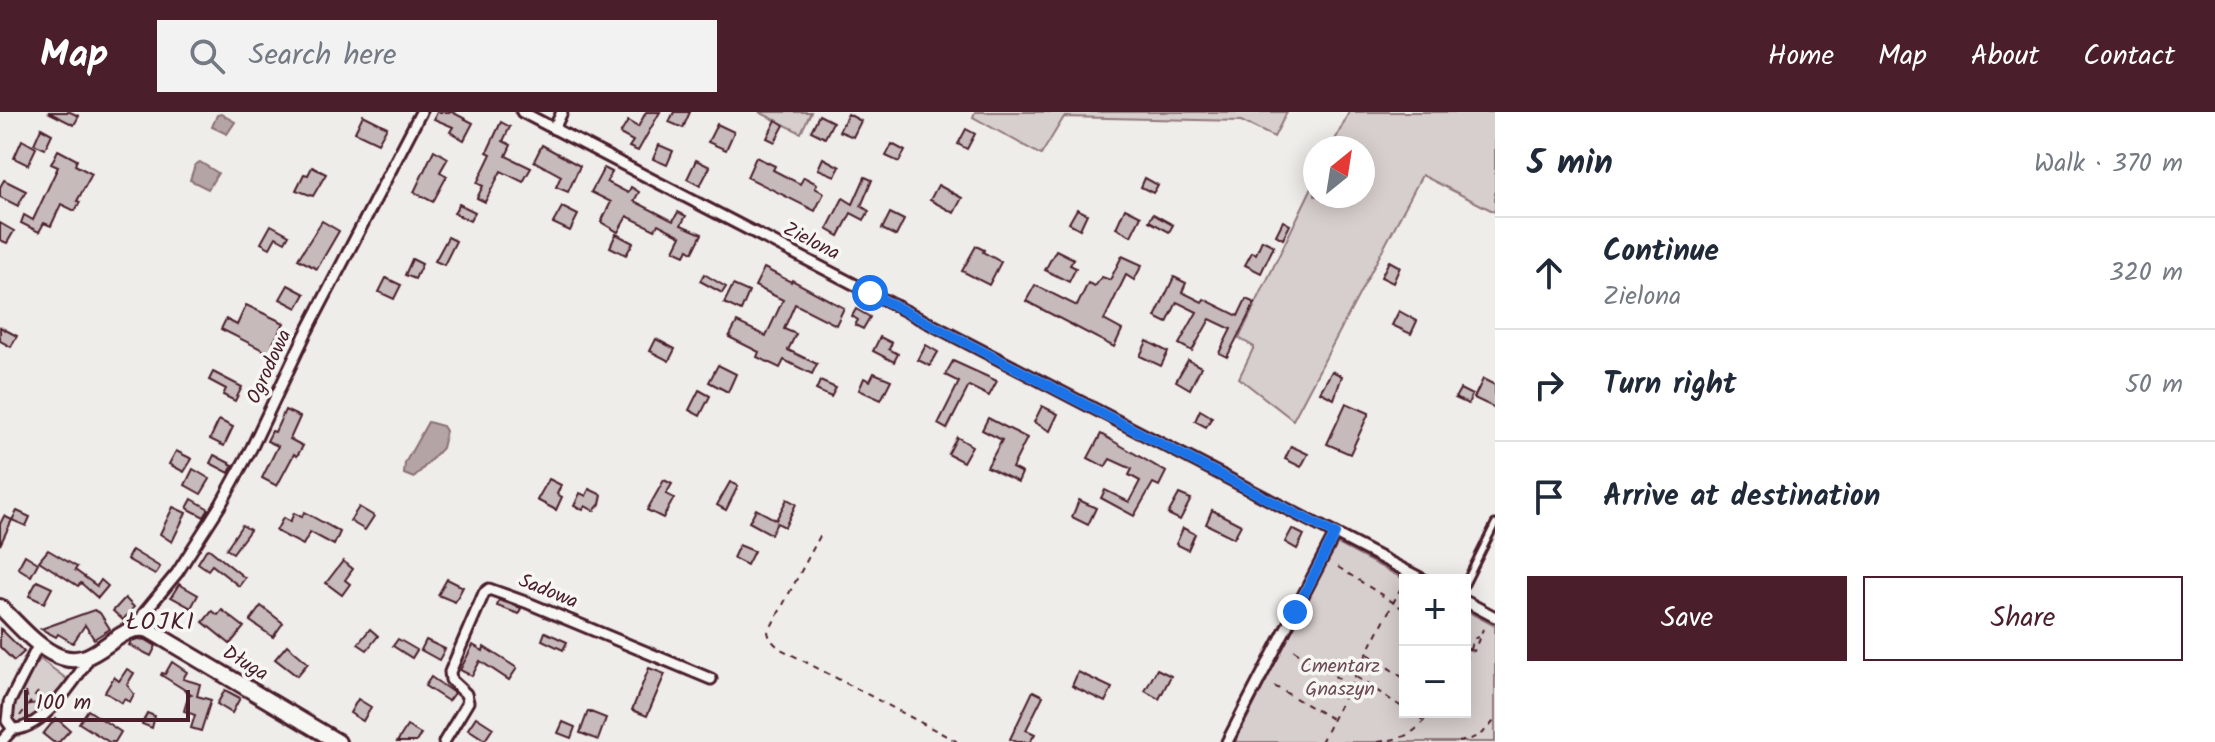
<!DOCTYPE html>
<html lang="en">
<head>
<meta charset="utf-8">
<style>
  body { margin:0; font-family:Kalam,sans-serif; background:#f2f2f3; color:#1f2937 }
  .controls { position:absolute; right:24px; bottom:24px; display:grid; overflow:hidden; border-radius:0px; box-shadow:0 4px 20px #0003 }
  .controls button { width:72px; height:72px; display:grid; place-items:center; padding:0; border:0; border-bottom:2px solid #e0e1e3; background:#fff; color:#1f2937; font:40px sans-serif }
  .compass { position:absolute; left:1303px; top:24px; width:72px; height:72px; border-radius:50%; background:#fff; box-shadow:0 4px 20px #0003; rotate:30deg }
  .scale { position:absolute; left:24px; bottom:20px; width:166px; box-sizing:border-box; padding-left:8px; border:4px solid #4a1f2b; border-top:0; font-size:22px; line-height:28px; white-space:nowrap; color:#4a1f2b; -webkit-text-stroke:6px #f6f6f2; paint-order:stroke }
  .stop { position:absolute; width:24px; height:24px; margin:-18px; border:6px solid #1a73e8; border-radius:50%; background:#fff }
  .stop.end { background:#1a73e8; border-color:#fff; box-shadow:0 2px 8px #0008 }
  .list { margin:0; padding:0; list-style:none }
  h2 { display:flex; justify-content:space-between; align-items:center; height:104px; margin:0; padding:0 32px; font-size:34px }
  h2 small { font-size:26px; font-weight:400; color:#747a83 }
  .list li { display:grid; grid-template-columns:52px 1fr auto; gap:24px; align-items:center; box-sizing:border-box; height:112px; padding:0 32px; border-top:2px solid #e0e1e3 }
  .list b { display:block; font-size:30px; white-space:nowrap }
  .list p { margin:0; font-size:26px; white-space:nowrap; color:#747a83 }
  .list em { font-size:26px; font-style:normal; color:#747a83 }
  .actions { display:flex; gap:16px; padding:24px 32px }
  .actions a { flex:1; padding:18px 0; border:2px solid #4a1f2b; border-radius:0px; text-align:center; font-size:28px; color:#4a1f2b }
  .actions .main { background:#4a1f2b; color:#fff }
  .icon { flex:none; width:44px; height:44px; fill:none; stroke:currentColor; stroke-width:2; stroke-linecap:round; stroke-linejoin:round }
  .map { position:relative; flex:none; width:1495px; height:630px; overflow:hidden }
  header { display:flex; align-items:center; gap:48px; box-sizing:border-box; height:112px; padding:0 40px; background:#4a1f2b; color:#fff }
  header strong { font-size:38px }
  nav { display:flex; gap:44px; margin-inline-start:auto; font-size:28px }
  .search { width:560px; height:72px; background:#f2f2f3; display:flex; align-items:center; gap:20px; box-sizing:border-box; padding:0 28px; border-radius:0px; color:#747a83; font-size:30px }
  main { display:flex }
  aside { flex:1; background:#fff }
  .map>svg:first-child { display:block }
  .green { fill:#d7cfce; stroke:#90777c; stroke-width:2 }
  .water { fill:#b4a4a5; stroke:#8a6f74; stroke-width:2 }
  .building { fill:#c6babb; stroke:#4a1f2b; stroke-width:2 }
  .lines { fill:none; stroke-linecap:round; stroke-linejoin:round }
  .lane-casing { stroke:#4a1f2b; stroke-width:11 }
  .street-casing { stroke:#4a1f2b; stroke-width:15 }
  .secondary-casing { stroke:#4a1f2b; stroke-width:20 }
  .path { stroke:#4a1f2b; stroke-width:2; stroke-dasharray:6 6; stroke-linecap:butt }
  .lane { stroke:#f6f6f2; stroke-width:5 }
  .street { stroke:#f6f6f2; stroke-width:9 }
  .secondary { stroke:#f6f6f2; stroke-width:14 }
  .route { stroke:#1a73e8; stroke-width:10 }
  .labels { text-anchor:middle; dominant-baseline:central; stroke-width:7; stroke-linejoin:round; paint-order:stroke }
  .street-label { font-size:20px; fill:#4a1f2b; stroke:#f6f6f2 }
  .park-label { font-size:20px; fill:#6d4b54; stroke:#f6f6f2 }
  .quarter-label { font-size:24px; letter-spacing:2px; fill:#4a1f2b; stroke:#f6f6f2 }
</style>
</head>
<body>
<header>
<strong>Map</strong>
<div class="search"><svg class="icon" aria-label="search" viewBox="0 0 24 24"><circle cx="10" cy="10" r="6"/><path d="M15 15l6 6"/></svg>Search here</div>
<nav><a>Home</a><a>Map</a><a>About</a><a>Contact</a></nav>
</header>
<main>
<div class="map">
<svg width="1495" height="630" viewBox="0 0 1495 630">
  <rect width="100%" height="100%" fill="#efedea"/>
  <filter id="ink" filterUnits="userSpaceOnUse"><feTurbulence type="fractalNoise" baseFrequency=".0125" numOctaves="2"/><feDisplacementMap in="SourceGraphic" scale="16" xChannelSelector="R" yChannelSelector="G"/><feConvolveMatrix kernelMatrix="1 2 1 2 8 2 1 2 1" color-interpolation-filters="sRGB"/></filter>
  <g filter="url(#ink)">
    <g class="green">
      <polygon points="759,0 811,0 801,21"/>
      <polygon points="975,0 1287,0 1274,25 1241,9 1064,5 1041,43 973,5"/>
      <polygon points="1349,0 1495,0 1495,100 1422,63 1293,308 1239,266 1254,235 1239,226 1315,69 1315,84 1363,84 1363,36 1331,36"/>
      <polygon points="1336,431 1406,468 1405,600 1465,600 1465,498 1495,514 1495,630 1235,630"/>
      <path d="M40,547L68,568C55,585 38,611 15,611C6,590 29,564 40,547Z"/>
    </g>
    <g class="water">
      <polygon points="221,2 235,10 227,22 212,15 217,3"/>
      <polygon points="200,50 218,61 208,77 190,68 195,53"/>
      <polygon points="428,310 443,314 446,319 442,336 414,366 404,362 405,351"/>
    </g>
    <g class="building">
      <polygon points="48,0 70,0 79,4 74,13"/>
      <polygon points="437,0 452,0 473,11 464,28 450,20 453,15 434,7"/>
      <polygon points="646,0 660,0 638,39 629,35 633,29 620,22 628,9 638,15"/>
      <polygon points="674,0 690,0 683,16 669,10"/>
      <polygon points="848,2 861,9 853,25 839,19"/>
      <polygon points="363,3 387,15 378,31 355,20"/>
      <polygon points="819,3 833,10 825,26 811,19"/>
      <polygon points="776,8 784,13 775,30 767,26"/>
      <polygon points="501,10 510,15 503,29 511,33 506,44 531,56 523,70 501,59 485,90 477,86 483,74 477,71 491,42 487,40"/>
      <polygon points="717,12 734,20 726,38 708,30"/>
      <polygon points="41,16 52,22 45,37 34,32"/>
      <polygon points="966,17 975,22 967,37 958,32"/>
      <polygon points="22,28 36,36 28,53 14,46"/>
      <polygon points="892,32 905,39 899,50 886,44"/>
      <polygon points="542,33 580,54 568,80 556,75 561,64 534,49"/>
      <polygon points="659,33 673,39 667,53 653,47"/>
      <polygon points="58,38 77,48 75,53 92,62 77,89 80,90 75,99 61,92 51,114 44,111 39,120 21,111 24,103 33,108 58,55 51,52"/>
      <polygon points="434,38 448,46 440,60 447,64 433,90 414,80"/>
      <polygon points="756,45 775,54 773,58 800,72 804,65 817,72 815,76 824,81 815,99 747,65"/>
      <polygon points="823,46 840,55 835,64 818,57"/>
      <polygon points="696,48 710,55 700,74 687,67"/>
      <polygon points="312,55 326,62 313,84 296,78 304,62 308,63"/>
      <polygon points="604,56 612,60 607,70 628,81 631,75 639,80 634,89 673,109 678,100 686,104 681,113 702,122 693,140 688,137 685,143 674,138 681,124 658,112 655,118 627,104 618,120 601,110 611,90 591,80"/>
      <polygon points="865,65 872,68 861,94 869,99 864,108 851,101 839,124 827,117 843,86 853,92"/>
      <polygon points="1145,66 1158,73 1153,81 1141,75"/>
      <polygon points="4,68 26,79 18,94 0,85 0,75"/>
      <polygon points="938,73 962,86 954,101 930,88"/>
      <polygon points="459,92 475,100 470,109 454,101"/>
      <polygon points="562,95 578,103 570,119 553,111"/>
      <polygon points="1125,96 1141,104 1131,124 1116,116"/>
      <polygon points="1077,97 1087,102 1080,117 1069,111"/>
      <polygon points="890,101 904,108 896,124 882,117"/>
      <polygon points="1153,102 1173,113 1169,120 1149,109"/>
      <polygon points="322,109 339,119 317,157 298,147"/>
      <polygon points="1283,109 1290,113 1283,127 1276,123"/>
      <polygon points="0,111 14,119 7,131 0,128"/>
      <polygon points="271,113 289,123 285,130 276,125 270,136 261,131"/>
      <polygon points="616,122 633,131 626,143 610,135"/>
      <polygon points="448,125 456,129 444,153 435,149"/>
      <polygon points="1262,128 1274,134 1261,161 1245,153 1252,140 1256,142"/>
      <polygon points="976,134 984,138 983,140 1001,150 989,173 962,159"/>
      <polygon points="1056,138 1074,147 1070,153 1076,156 1069,170 1045,158"/>
      <polygon points="1122,144 1142,153 1134,168 1126,163 1104,208 1122,218 1114,235 1026,189 1035,173 1077,194 1088,171 1095,174 1102,165 1110,168"/>
      <polygon points="412,147 422,152 415,167 405,163"/>
      <polygon points="1389,149 1400,155 1393,171 1381,165"/>
      <polygon points="764,156 791,170 792,168 844,196 836,213 795,192 784,217 796,222 788,238 817,252 812,262 784,248 780,256 757,245 759,240 729,225 737,210 766,224 783,188 755,174"/>
      <polygon points="704,162 726,175 722,181 700,169"/>
      <polygon points="1174,165 1186,171 1182,180 1202,190 1204,187 1238,204 1246,187 1255,191 1227,245 1219,241 1231,217 1210,207 1192,239 1179,232 1197,200 1177,190 1167,211 1155,205"/>
      <polygon points="386,166 401,173 394,187 379,180"/>
      <polygon points="288,173 305,182 297,196 280,187"/>
      <polygon points="733,173 749,180 741,199 724,191"/>
      <polygon points="246,193 284,211 273,231 281,235 277,245 221,217 226,207 237,213"/>
      <polygon points="856,197 870,205 863,217 855,213 858,208 852,204"/>
      <polygon points="1399,199 1417,209 1411,222 1392,213"/>
      <polygon points="0,215 17,224 11,235 0,229"/>
      <polygon points="880,225 892,231 889,237 898,242 894,250 873,239"/>
      <polygon points="656,227 675,237 669,249 650,239"/>
      <polygon points="1147,229 1168,240 1161,254 1140,244"/>
      <polygon points="926,233 938,240 930,254 918,248"/>
      <polygon points="1188,248 1201,255 1190,277 1176,269"/>
      <polygon points="953,249 997,269 989,284 969,274 947,317 938,312 959,270 945,263"/>
      <polygon points="718,253 736,262 728,280 709,270"/>
      <polygon points="1332,259 1342,264 1334,287 1320,280"/>
      <polygon points="213,260 242,275 235,289 223,283 226,277 209,268"/>
      <polygon points="874,261 891,268 881,288 859,278 864,266 870,269"/>
      <polygon points="1483,267 1495,273 1495,296 1474,286"/>
      <polygon points="820,269 836,276 831,285 816,278"/>
      <polygon points="1460,277 1472,283 1468,292 1455,286"/>
      <polygon points="699,278 710,284 700,304 689,298"/>
      <polygon points="1346,291 1369,301 1350,342 1327,332"/>
      <polygon points="1042,294 1058,302 1050,319 1034,310"/>
      <polygon points="285,298 300,305 290,327 303,334 297,344 294,342 277,374 262,366 278,334 267,329 272,319 275,320"/>
      <polygon points="1200,298 1212,305 1206,315 1195,309"/>
      <polygon points="988,306 1027,326 1012,356 1022,361 1018,370 987,355 1002,328 982,318"/>
      <polygon points="219,308 233,315 224,334 210,327"/>
      <polygon points="1101,322 1166,360 1159,374 1153,371 1134,404 1101,386 1105,378 1129,390 1140,369 1129,363 1132,357 1110,347 1105,355 1088,346"/>
      <polygon points="957,325 972,334 963,350 948,342"/>
      <polygon points="1291,334 1308,342 1301,355 1285,347"/>
      <polygon points="176,339 192,347 184,360 169,352"/>
      <polygon points="214,343 233,353 229,361 210,351"/>
      <polygon points="193,357 210,367 201,382 185,373"/>
      <polygon points="549,367 561,373 557,382 562,385 556,398 537,388"/>
      <polygon points="664,368 672,372 666,382 674,386 663,406 647,398"/>
      <polygon points="730,370 738,374 726,398 717,393"/>
      <polygon points="589,377 602,383 600,392 594,399 585,394 583,398 574,394 580,381 586,384"/>
      <polygon points="1179,382 1191,387 1180,408 1168,402"/>
      <polygon points="192,387 209,397 204,405 187,396"/>
      <polygon points="787,387 796,392 785,415 777,411 771,422 749,410 756,397 776,408"/>
      <polygon points="1079,388 1096,396 1088,413 1072,405"/>
      <polygon points="173,395 186,401 172,430 160,422"/>
      <polygon points="359,395 374,404 365,418 350,409"/>
      <polygon points="1212,398 1241,413 1234,426 1206,412"/>
      <polygon points="17,399 30,405 26,414 12,408"/>
      <polygon points="304,400 340,420 334,433 310,420 303,433 276,419 283,406 290,410 294,401 302,405"/>
      <polygon points="4,404 12,408 0,433 0,412"/>
      <polygon points="242,413 250,418 233,441 226,437"/>
      <polygon points="1183,416 1195,422 1188,438 1176,432"/>
      <polygon points="1292,417 1304,423 1297,437 1285,430"/>
      <polygon points="739,433 754,439 747,453 733,446"/>
      <polygon points="209,437 245,466 239,474 212,453 208,458 198,451 206,438"/>
      <polygon points="48,438 77,455 75,458 97,474 101,468 108,474 98,486 81,471 78,474 39,449"/>
      <polygon points="132,438 160,455 155,463 127,447"/>
      <polygon points="25,443 38,451 31,464 18,456"/>
      <polygon points="343,449 353,457 345,468 350,472 342,483 326,471"/>
      <polygon points="447,467 463,475 455,490 438,483"/>
      <polygon points="37,469 52,476 44,491 29,484"/>
      <polygon points="179,472 198,483 191,496 171,485"/>
      <polygon points="125,486 134,495 123,508 113,499"/>
      <polygon points="499,488 521,496 519,502 497,494"/>
      <polygon points="261,494 283,511 273,525 250,509"/>
      <polygon points="94,498 100,501 110,517 94,527 85,513 73,531 58,522 56,525 41,517"/>
      <polygon points="222,498 244,515 230,532 203,510 212,499 218,503"/>
      <polygon points="0,516 24,540 14,549 0,535"/>
      <polygon points="370,517 378,524 367,538 358,532"/>
      <polygon points="545,520 567,530 563,538 542,528"/>
      <polygon points="138,527 146,528 156,534 151,544 129,533 131,529"/>
      <polygon points="398,527 417,538 412,546 393,534"/>
      <polygon points="426,528 445,537 439,548 421,538"/>
      <polygon points="287,533 308,551 297,564 275,547"/>
      <polygon points="473,533 483,539 484,535 517,556 509,568 480,549 472,564 460,558"/>
      <polygon points="172,550 187,560 183,567 200,572 197,584 211,588 201,619 191,616 195,603 184,599 189,582 193,583 161,563 162,561 165,562"/>
      <polygon points="649,556 665,562 647,604 632,598"/>
      <polygon points="127,557 134,561 127,573 134,582 130,590 124,587 122,591 105,580 114,565 119,569"/>
      <polygon points="1157,557 1171,564 1159,587 1145,579"/>
      <polygon points="1078,560 1112,576 1105,590 1072,574"/>
      <polygon points="431,565 454,581 448,589 425,574"/>
      <polygon points="225,578 240,586 232,601 217,592"/>
      <polygon points="1033,579 1043,584 1026,618 1035,622 1030,630 1017,630 1010,627"/>
      <polygon points="358,587 371,595 363,609 350,601"/>
      <polygon points="88,598 121,620 115,630 109,630 79,611"/>
      <polygon points="588,599 606,606 598,628 580,621"/>
      <polygon points="147,601 155,604 152,616 142,612"/>
      <polygon points="476,605 493,616 485,628 468,617"/>
      <polygon points="56,606 70,618 59,630 53,630 43,622"/>
      <polygon points="563,610 575,615 571,626 558,621"/>
      <polygon points="407,614 421,622 416,630 397,630"/>
    </g>
    <g class="lines">
      <defs>
        <polyline id="lane" points="1465,472 1495,412"/>
        <g id="street">
          <polyline points="522,0 1424,468"/>
          <polyline points="554,17 562,0"/>
          <polyline points="1465,489 1495,505"/>
          <polyline points="136,516 144,501 177,461 221,392 252,335 305,223 421,0"/>
          <path d="M39,532L9,591L7,609L13,617C42,618 76,568 90,544"/>
          <polyline points="1,630 13,617"/>
          <polyline points="444,630 468,590 466,582 451,568 450,560 484,481 489,477 528,491 711,567"/>
          <polyline points="1227,630 1335,422"/>
        </g>
        <path id="secondary" d="M0,495C16,510 32,530 52,541C95,566 114,508 149,518L338,630"/>
      </defs>
      <use href="#lane" class="lane-casing"/>
      <use href="#street" class="street-casing"/>
      <use href="#secondary" class="secondary-casing"/>
      <g class="path">
        <polyline points="820,424 772,513 768,520 770,527 779,536 958,630"/>
        <polyline points="1338,455 1405,498"/>
        <polyline points="1465,535 1470,538 1465,547"/>
        <polyline points="1470,537 1473,527 1478,525"/>
        <polyline points="1294,538 1350,574"/>
        <polyline points="1470,538 1474,539 1483,517"/>
        <polyline points="1368,542 1405,567"/>
        <polyline points="1356,565 1405,597"/>
        <polyline points="1274,574 1332,607"/>
        <polyline points="26,580 29,592 42,591"/>
        <polyline points="1410,600 1423,608"/>
        <polyline points="20,604 41,576"/>
        <polyline points="1321,630 1404,470"/>
        <path d="M1378,630C1405,626 1415,623 1430,600"/>
        <path d="M1458,630C1475,627 1486,621 1495,607"/>
      </g>
      <use href="#lane" class="lane"/>
      <use href="#street" class="street"/>
      <use href="#secondary" class="secondary"/>
    </g>
  </g>
  <g class="lines" filter="url(#ink)">
    <polyline class="route" points="870,181 1335,422 1295,500"/>
  </g>
  <g class="labels">
    <g class="street-label">
      <text transform="translate(811 130) rotate(27)">Zielona</text>
      <text transform="translate(270 255) rotate(-65)">Ogrodowa</text>
      <text transform="translate(548 480) rotate(22)">Sadowa</text>
      <text transform="translate(245 552) rotate(31)">Długa</text>
    </g>
    <g class="park-label">
      <text x="1340" y="555">Cmentarz<tspan x="1340" dy="23">Gnaszyn</tspan></text>
    </g>
    <g class="quarter-label">
      <text x="161" y="510">ŁOJKI</text>
    </g>
  </g>
</svg>
<div class="controls">
<button>+</button>
<button>−</button>
</div>
<svg class="compass" viewBox="-18 -18 36 36"><path d="M0-13l5 13h-10z" fill="#e53935"/><path d="M0 13l5-13h-10z" fill="#747a83"/></svg>
<div class="scale">100 m</div>
<div class="stop" style="left:870px;top:181px"></div>
<div class="stop end" style="left:1295px;top:500px"></div>
</div>
<aside>
<h2>5 min<small>Walk · 370 m</small></h2>
<ul class="list">
<li><svg class="icon" aria-label="ahead" viewBox="0 0 24 24"><path d="M12 20V5M6 11l6-6 6 6"/></svg><div><b>Continue</b><p>Zielona</p></div><em>320 m</em></li>
<li><svg class="icon" aria-label="right" viewBox="0 0 24 24"><path d="M7 20v-9h11M14 6l5 5-5 5"/></svg><div><b>Turn right</b></div><em>50 m</em></li>
<li><svg class="icon" aria-label="arrive" viewBox="0 0 24 24"><path d="M6 21V4h12l-3 4 3 4H6"/></svg><div><b>Arrive at destination</b></div></li>
</ul>
<div class="actions"><a class="main">Save</a><a>Share</a></div>
</aside>
</main>
</body>
</html>
